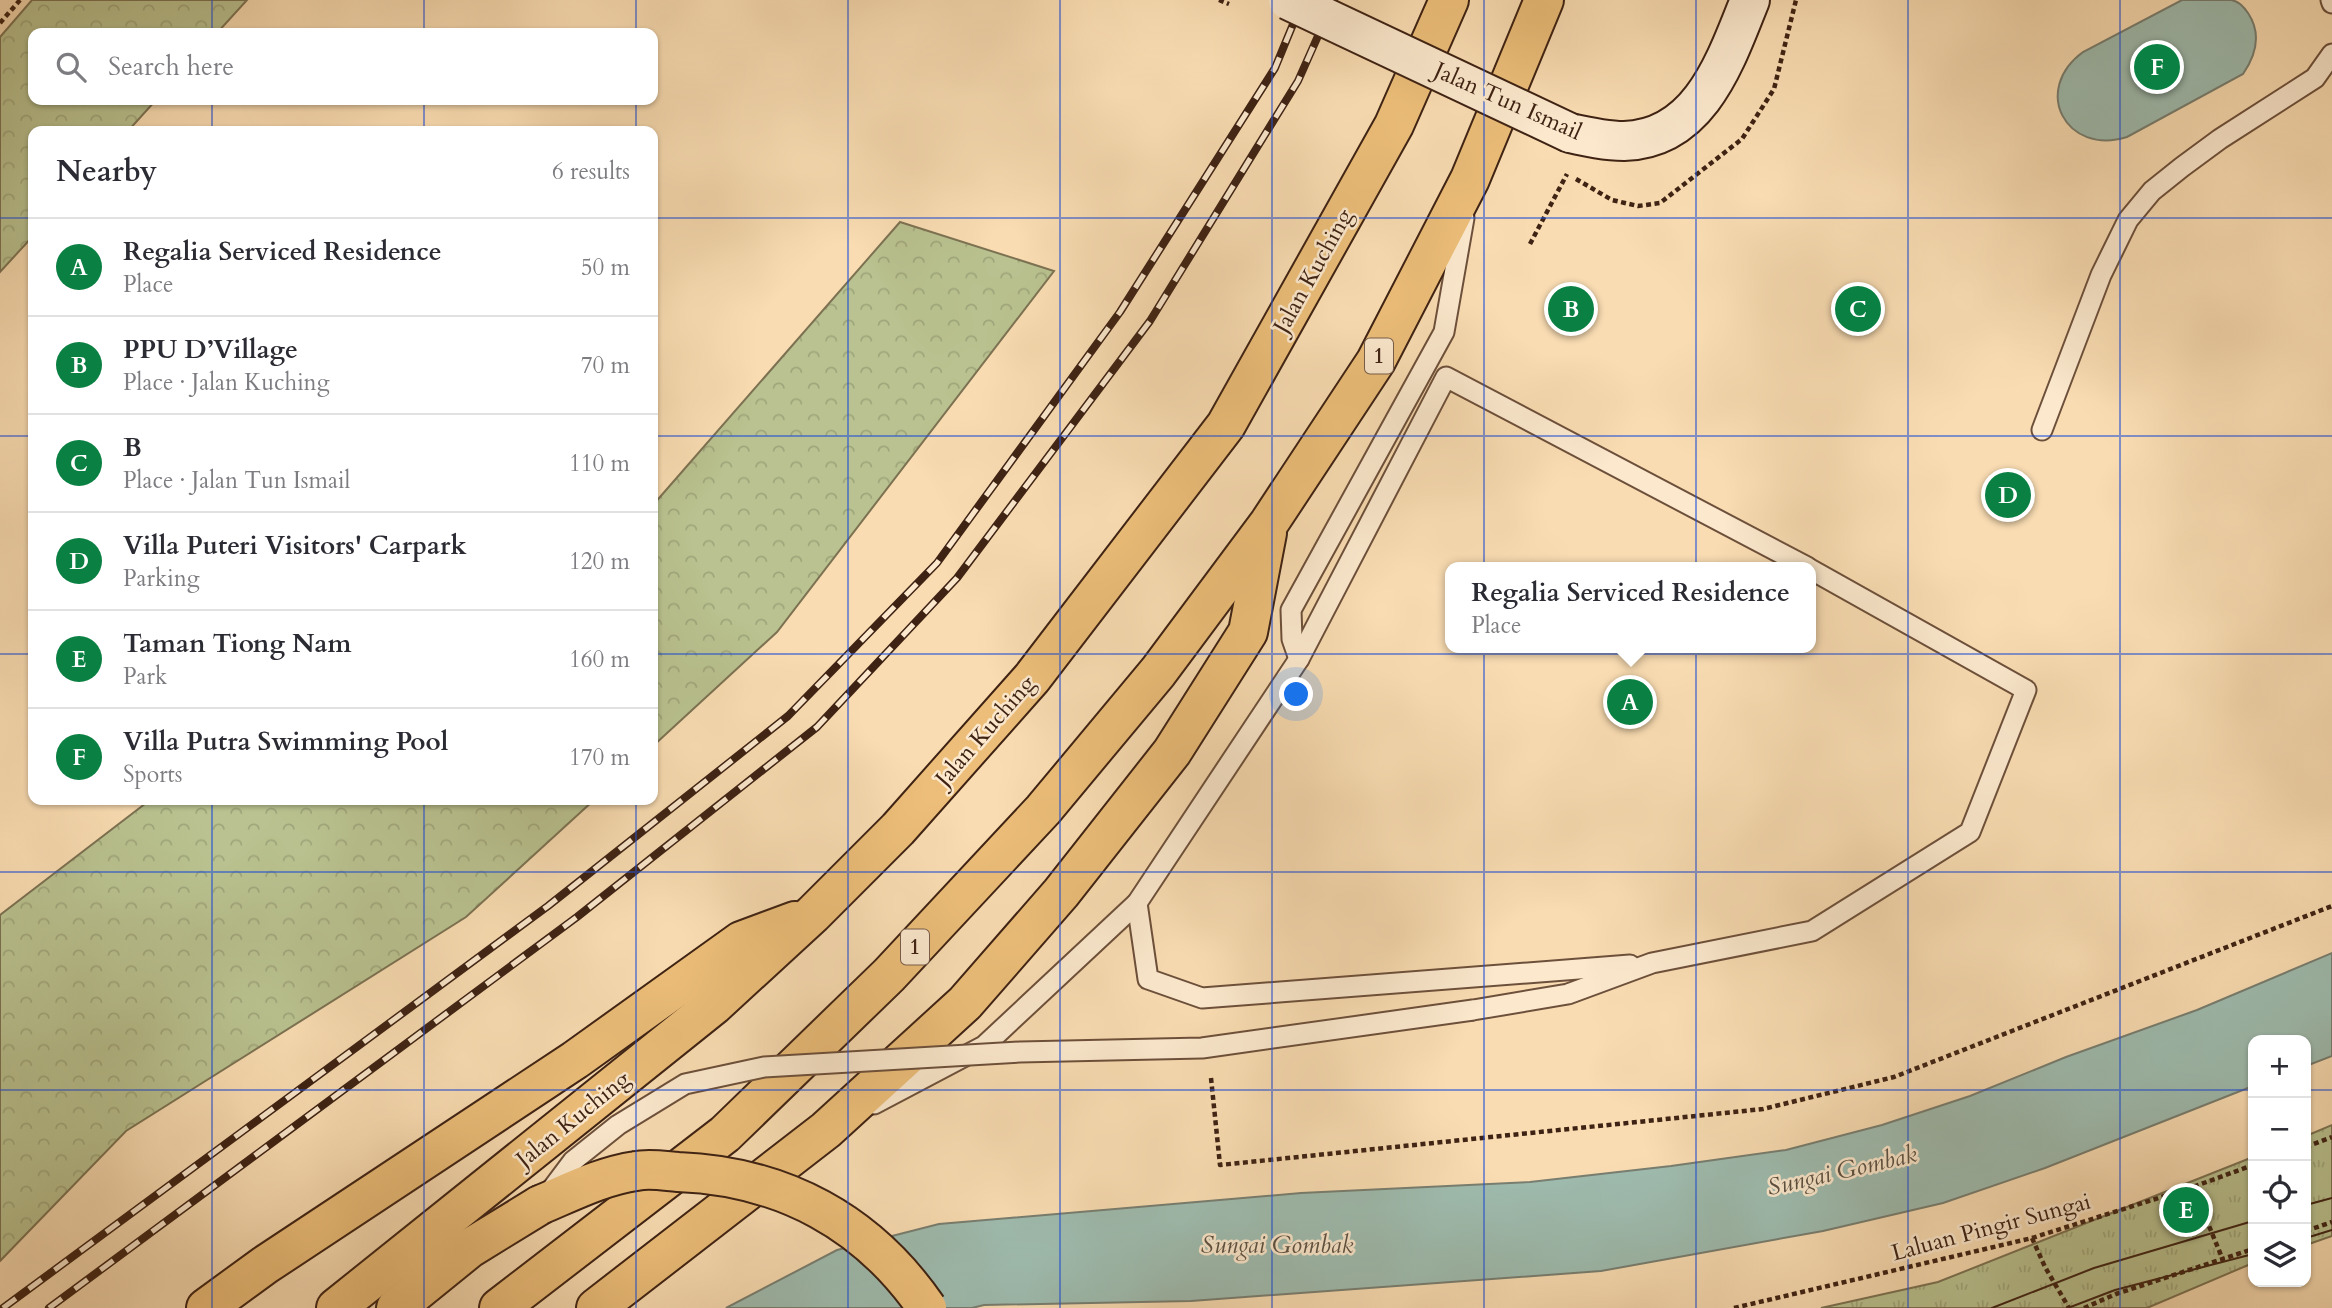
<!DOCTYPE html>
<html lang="en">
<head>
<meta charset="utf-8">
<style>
  body { margin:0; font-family:Cardo,serif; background:#f2f2f3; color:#2b2b33 }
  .controls { position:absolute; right:21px; bottom:21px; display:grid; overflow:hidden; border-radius:14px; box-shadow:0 2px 5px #0004 }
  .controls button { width:63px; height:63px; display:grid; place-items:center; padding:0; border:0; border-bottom:2px solid #e1e1e2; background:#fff; color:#2b2b33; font:35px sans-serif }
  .you { position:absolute; left:1297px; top:695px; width:24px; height:24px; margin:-18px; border:5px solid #fff; border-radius:50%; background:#1a73e8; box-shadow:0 0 0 10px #1a73e833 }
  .badge { display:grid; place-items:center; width:46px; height:46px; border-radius:50%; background:#0b8043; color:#fff; font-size:23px; font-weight:700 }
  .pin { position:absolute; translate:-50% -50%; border:4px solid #fff; box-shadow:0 2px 7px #0006 }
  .popup { position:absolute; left:1445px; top:562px; width:371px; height:91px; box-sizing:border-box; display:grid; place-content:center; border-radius:14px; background:#fff; filter:drop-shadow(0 2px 5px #0005); font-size:23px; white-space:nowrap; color:#7c7c81 }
  .popup b { font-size:26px; color:#2b2b33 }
  .popup::after { content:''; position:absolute; left:50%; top:100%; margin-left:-14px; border:14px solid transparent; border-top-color:#fff }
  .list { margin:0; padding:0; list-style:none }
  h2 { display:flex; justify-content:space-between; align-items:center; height:91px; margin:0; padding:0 28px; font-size:30px }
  h2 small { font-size:23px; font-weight:400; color:#7c7c81 }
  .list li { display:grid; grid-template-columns:46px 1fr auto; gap:21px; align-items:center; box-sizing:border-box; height:98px; padding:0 28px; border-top:2px solid #e1e1e2 }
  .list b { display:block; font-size:26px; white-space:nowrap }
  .list p { margin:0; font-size:23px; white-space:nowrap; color:#7c7c81 }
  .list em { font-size:23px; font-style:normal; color:#7c7c81 }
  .icon { flex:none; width:38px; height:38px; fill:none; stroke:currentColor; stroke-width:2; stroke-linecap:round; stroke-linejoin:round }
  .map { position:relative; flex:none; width:2332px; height:1308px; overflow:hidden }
  .search { position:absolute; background:#fff; box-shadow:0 2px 5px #0004; left:28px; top:28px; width:630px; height:77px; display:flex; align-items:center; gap:18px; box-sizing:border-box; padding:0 24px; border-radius:14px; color:#7c7c81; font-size:26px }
  .panel { position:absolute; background:#fff; box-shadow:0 2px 5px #0004; left:28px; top:126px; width:630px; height:679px; border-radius:14px }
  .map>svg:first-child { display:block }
  .forest { fill:url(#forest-crowns); stroke:#7c7252; stroke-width:2 }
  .park { fill:url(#park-tufts); stroke:#7c7252; stroke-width:2 }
  .water { fill:#9ebbae; stroke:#787e70; stroke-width:2 }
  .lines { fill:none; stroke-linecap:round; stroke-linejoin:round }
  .lane-casing { stroke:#6d503b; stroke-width:23 }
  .secondary-casing { stroke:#3e2213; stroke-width:42 }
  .highway-casing { stroke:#3e2213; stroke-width:42 }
  .path { stroke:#3e2213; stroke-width:4.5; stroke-dasharray:5 3.5; stroke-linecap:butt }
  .lane { stroke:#fbe8cd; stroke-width:19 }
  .secondary { stroke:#fbe8cd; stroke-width:38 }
  .highway { stroke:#ecbe79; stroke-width:38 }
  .tram { stroke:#3e2213; stroke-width:2 }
  .rail-casing { stroke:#3e2213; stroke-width:8 }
  .rail { stroke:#fbe8cd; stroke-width:5; stroke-dasharray:16; stroke-linecap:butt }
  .lane-bridge-casing { stroke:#6d503b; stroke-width:23; stroke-linecap:butt }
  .secondary-bridge-casing { stroke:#3e2213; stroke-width:42; stroke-linecap:butt }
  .highway-bridge-casing { stroke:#3e2213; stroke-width:42; stroke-linecap:butt }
  .lane-bridge { stroke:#fbe8cd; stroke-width:19 }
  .secondary-bridge { stroke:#fbe8cd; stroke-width:38 }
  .highway-bridge { stroke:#ecbe79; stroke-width:38 }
  .grid { fill:none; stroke:#1d4ed8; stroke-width:2; stroke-opacity:0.55 }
  .labels { text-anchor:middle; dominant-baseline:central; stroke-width:5; stroke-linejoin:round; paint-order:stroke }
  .shield { fill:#fbe8cd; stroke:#775d4b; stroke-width:2 }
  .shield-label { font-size:21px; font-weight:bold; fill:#3e2213 }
  .street-label { font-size:23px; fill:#3e2213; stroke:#fbe8cd }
  .water-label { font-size:24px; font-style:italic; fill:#5b5042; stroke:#fbe8cd }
</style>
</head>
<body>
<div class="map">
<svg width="2332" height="1308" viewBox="0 0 2332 1308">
  <defs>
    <pattern id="forest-crowns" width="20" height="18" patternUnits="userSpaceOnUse" patternTransform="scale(1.75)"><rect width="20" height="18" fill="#b9c290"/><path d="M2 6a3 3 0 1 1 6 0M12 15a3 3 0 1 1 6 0" fill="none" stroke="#a0a67b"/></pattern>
    <pattern id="park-tufts" width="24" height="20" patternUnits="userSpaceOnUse" patternTransform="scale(1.75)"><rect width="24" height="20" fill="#b9c290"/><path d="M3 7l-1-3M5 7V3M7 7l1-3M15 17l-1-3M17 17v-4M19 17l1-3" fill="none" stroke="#a0a67b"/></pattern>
  </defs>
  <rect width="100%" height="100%" fill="#f9dcb2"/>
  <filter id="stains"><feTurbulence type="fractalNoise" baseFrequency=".00286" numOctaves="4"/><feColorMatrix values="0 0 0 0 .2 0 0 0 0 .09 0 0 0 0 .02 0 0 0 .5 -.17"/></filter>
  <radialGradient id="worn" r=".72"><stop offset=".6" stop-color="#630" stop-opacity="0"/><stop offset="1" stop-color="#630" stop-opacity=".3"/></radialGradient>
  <g class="forest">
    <polygon points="32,0 247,0 217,33 33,33 33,100 156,100 128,131 33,131 33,236 0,272 0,37"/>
    <polygon points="900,222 1054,271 777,632 653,746 653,505"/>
    <polygon points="150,800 594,800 466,917 126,1131 0,1261 0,915"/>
  </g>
  <g class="park">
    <polygon points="2332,1125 2332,1236 2306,1245 2306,1136"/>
    <polygon points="2253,1157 2253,1263 2147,1308 1821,1308 1938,1282"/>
  </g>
  <g class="water">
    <path d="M2182,0C2198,0 2216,0 2231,0C2239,1 2244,7 2248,13C2262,34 2256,55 2243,74L2127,137C2066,156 2031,90 2083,52Z"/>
    <polygon points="2332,953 2332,1056 2306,1066 2306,1040 2253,1040 2253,1086 2045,1168 1943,1203 1823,1231 1601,1271 1191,1301 984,1305 972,1308 726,1308 837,1250 939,1224 1301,1193 1530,1182 1671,1166 1786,1150 1882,1125 1970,1096 2066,1057 2197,1010"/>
  </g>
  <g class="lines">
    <defs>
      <g id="lane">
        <polyline points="2331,0 2332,3"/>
        <polyline points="2042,430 2101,275 2128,220 2152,191 2182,167 2220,139 2315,78 2332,54"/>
        <polyline points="1299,659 1292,639 1291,610 1444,332 1464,218"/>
        <polyline points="1137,903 1148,979 1202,998 1630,965"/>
        <polyline points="1473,1010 1568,994 1652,963 1812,931 1970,832 2026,690 1810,569"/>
        <polyline points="874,1104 984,1046 1137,903 1299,659 1446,377 1807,567"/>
      </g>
      <path id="secondary" d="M1570,133C1588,137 1606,141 1624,141C1701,139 1726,59 1750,0"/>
      <g id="highway">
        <polyline points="206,1308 265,1265 575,1060 741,941 795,921"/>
        <polyline points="336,1308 714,1005 813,914 898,829 1032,678 1226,425 1394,125 1449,0"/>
        <polyline points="396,1308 470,1248 540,1205"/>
        <polyline points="499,1308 725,1134 889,975 1043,810 1158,672 1269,523 1376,361 1470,179 1544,0"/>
        <polyline points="596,1308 826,1130 965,1003 1061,893 1172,752 1248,632 1267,533"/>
      </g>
    </defs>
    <use href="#lane" class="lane-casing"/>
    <use href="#secondary" class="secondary-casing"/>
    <use href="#highway" class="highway-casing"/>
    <g class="path">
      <polyline points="1219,0 1229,4"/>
      <polyline points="0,23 20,0"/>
      <polyline points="1576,179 1612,200 1638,206 1660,203 1742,139 1774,89 1796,0"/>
      <polyline points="1530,244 1567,174"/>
      <polyline points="1211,1078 1220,1165 1763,1109 1894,1077 2332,906"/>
      <polyline points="2306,1147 2332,1137"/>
      <polyline points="2193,1187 2223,1260"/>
      <polyline points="2306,1231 2332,1222"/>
      <polyline points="2032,1238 2045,1267 2069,1308"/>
      <polyline points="1734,1308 2032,1238 2193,1187 2253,1165"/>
      <polyline points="2084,1308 2116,1294 2253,1249"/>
    </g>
    <use href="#lane" class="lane"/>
    <use href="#secondary" class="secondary"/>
    <use href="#highway" class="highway"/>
    <g class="tram">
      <polyline points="2306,1205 2332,1198"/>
      <polyline points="2306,1238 2332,1230"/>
      <polyline points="1992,1308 2094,1268 2253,1221"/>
      <polyline points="2068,1308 2115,1290 2253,1254"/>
    </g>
    <defs>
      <g id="rail">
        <polyline points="3,1308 548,906 788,716 937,563 1120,312 1275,68 1303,0"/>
        <polyline points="49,1308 577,917 817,727 957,578 1150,321 1298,81 1334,0"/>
      </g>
    </defs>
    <use href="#rail" class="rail-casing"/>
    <use href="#rail" class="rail"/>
    <defs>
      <polyline id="lane-bridge" points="549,1193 573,1161 618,1125 685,1084 764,1067 1020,1052 1202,1048 1473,1010"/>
      <polyline id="secondary-bridge" points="1288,0 1570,133"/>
      <path id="highway-bridge" d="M540,1205C571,1192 602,1176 636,1171C649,1168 665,1171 678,1172C783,1176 868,1222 927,1308"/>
    </defs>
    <use href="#lane-bridge" class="lane-bridge-casing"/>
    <use href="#secondary-bridge" class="secondary-bridge-casing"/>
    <use href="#highway-bridge" class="highway-bridge-casing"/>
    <use href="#lane-bridge" class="lane-bridge"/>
    <use href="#secondary-bridge" class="secondary-bridge"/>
    <use href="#highway-bridge" class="highway-bridge"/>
  </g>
  <path class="grid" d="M212,0V33M424,0V33M636,0V33M848,0V1308M1060,0V1308M1272,0V1308M1484,0V1308M1696,0V1308M1908,0V1308M2120,0V1308M212,100V131M424,100V131M636,100V131M0,218H33M653,218H2332M0,436H33M653,436H2332M0,654H33M653,654H2332M212,800V1308M424,800V1308M636,800V1308M0,872H2332M0,1090H2253M2306,1090H2332"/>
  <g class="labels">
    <g class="shield">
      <rect x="1365" y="338.5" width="28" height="35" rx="5"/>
      <rect x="901" y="929.5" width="28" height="35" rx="5"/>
    </g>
    <g class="shield-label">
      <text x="1379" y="356">1</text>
      <text x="915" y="947">1</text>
    </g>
    <g class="street-label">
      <text transform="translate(1508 101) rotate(24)">Jalan Tun Ismail</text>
      <text transform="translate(1313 271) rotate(-61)">Jalan Kuching</text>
      <text transform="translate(985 731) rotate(-49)">Jalan Kuching</text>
      <text transform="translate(573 1119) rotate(-39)">Jalan Kuching</text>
      <text transform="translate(1991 1227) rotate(-15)">Laluan Pingir Sungai</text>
    </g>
    <g class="water-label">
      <text transform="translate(1842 1171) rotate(-13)">Sungai Gombak</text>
      <text x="1277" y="1245">Sungai Gombak</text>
    </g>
  </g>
  <rect width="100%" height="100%" filter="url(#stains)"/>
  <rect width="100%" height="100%" fill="url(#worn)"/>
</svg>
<div class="controls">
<button>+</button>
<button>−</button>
<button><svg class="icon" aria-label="locate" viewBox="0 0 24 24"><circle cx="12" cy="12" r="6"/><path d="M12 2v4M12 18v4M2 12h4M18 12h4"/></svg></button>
<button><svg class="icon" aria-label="layers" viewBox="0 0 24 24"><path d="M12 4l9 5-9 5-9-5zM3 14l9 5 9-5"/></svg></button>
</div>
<div class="you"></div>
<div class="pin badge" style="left:1630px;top:702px">A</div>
<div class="popup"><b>Regalia Serviced Residence</b>Place</div>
<div class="pin badge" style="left:1571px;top:309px">B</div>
<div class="pin badge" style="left:1858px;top:309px">C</div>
<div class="pin badge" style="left:2008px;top:495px">D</div>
<div class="pin badge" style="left:2186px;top:1210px">E</div>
<div class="pin badge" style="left:2157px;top:67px">F</div>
<div class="search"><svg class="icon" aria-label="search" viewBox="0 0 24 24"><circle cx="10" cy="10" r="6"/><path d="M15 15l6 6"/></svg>Search here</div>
<section class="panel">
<h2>Nearby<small>6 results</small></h2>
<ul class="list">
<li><span class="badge">A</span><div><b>Regalia Serviced Residence</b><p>Place</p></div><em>50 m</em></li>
<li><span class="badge">B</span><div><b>PPU D’Village</b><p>Place · Jalan Kuching</p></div><em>70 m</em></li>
<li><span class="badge">C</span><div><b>B</b><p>Place · Jalan Tun Ismail</p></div><em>110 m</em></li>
<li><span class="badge">D</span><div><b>Villa Puteri Visitors' Carpark</b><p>Parking</p></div><em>120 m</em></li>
<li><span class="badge">E</span><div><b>Taman Tiong Nam</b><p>Park</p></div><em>160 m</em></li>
<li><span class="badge">F</span><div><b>Villa Putra Swimming Pool</b><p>Sports</p></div><em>170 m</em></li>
</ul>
</section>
</div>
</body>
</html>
